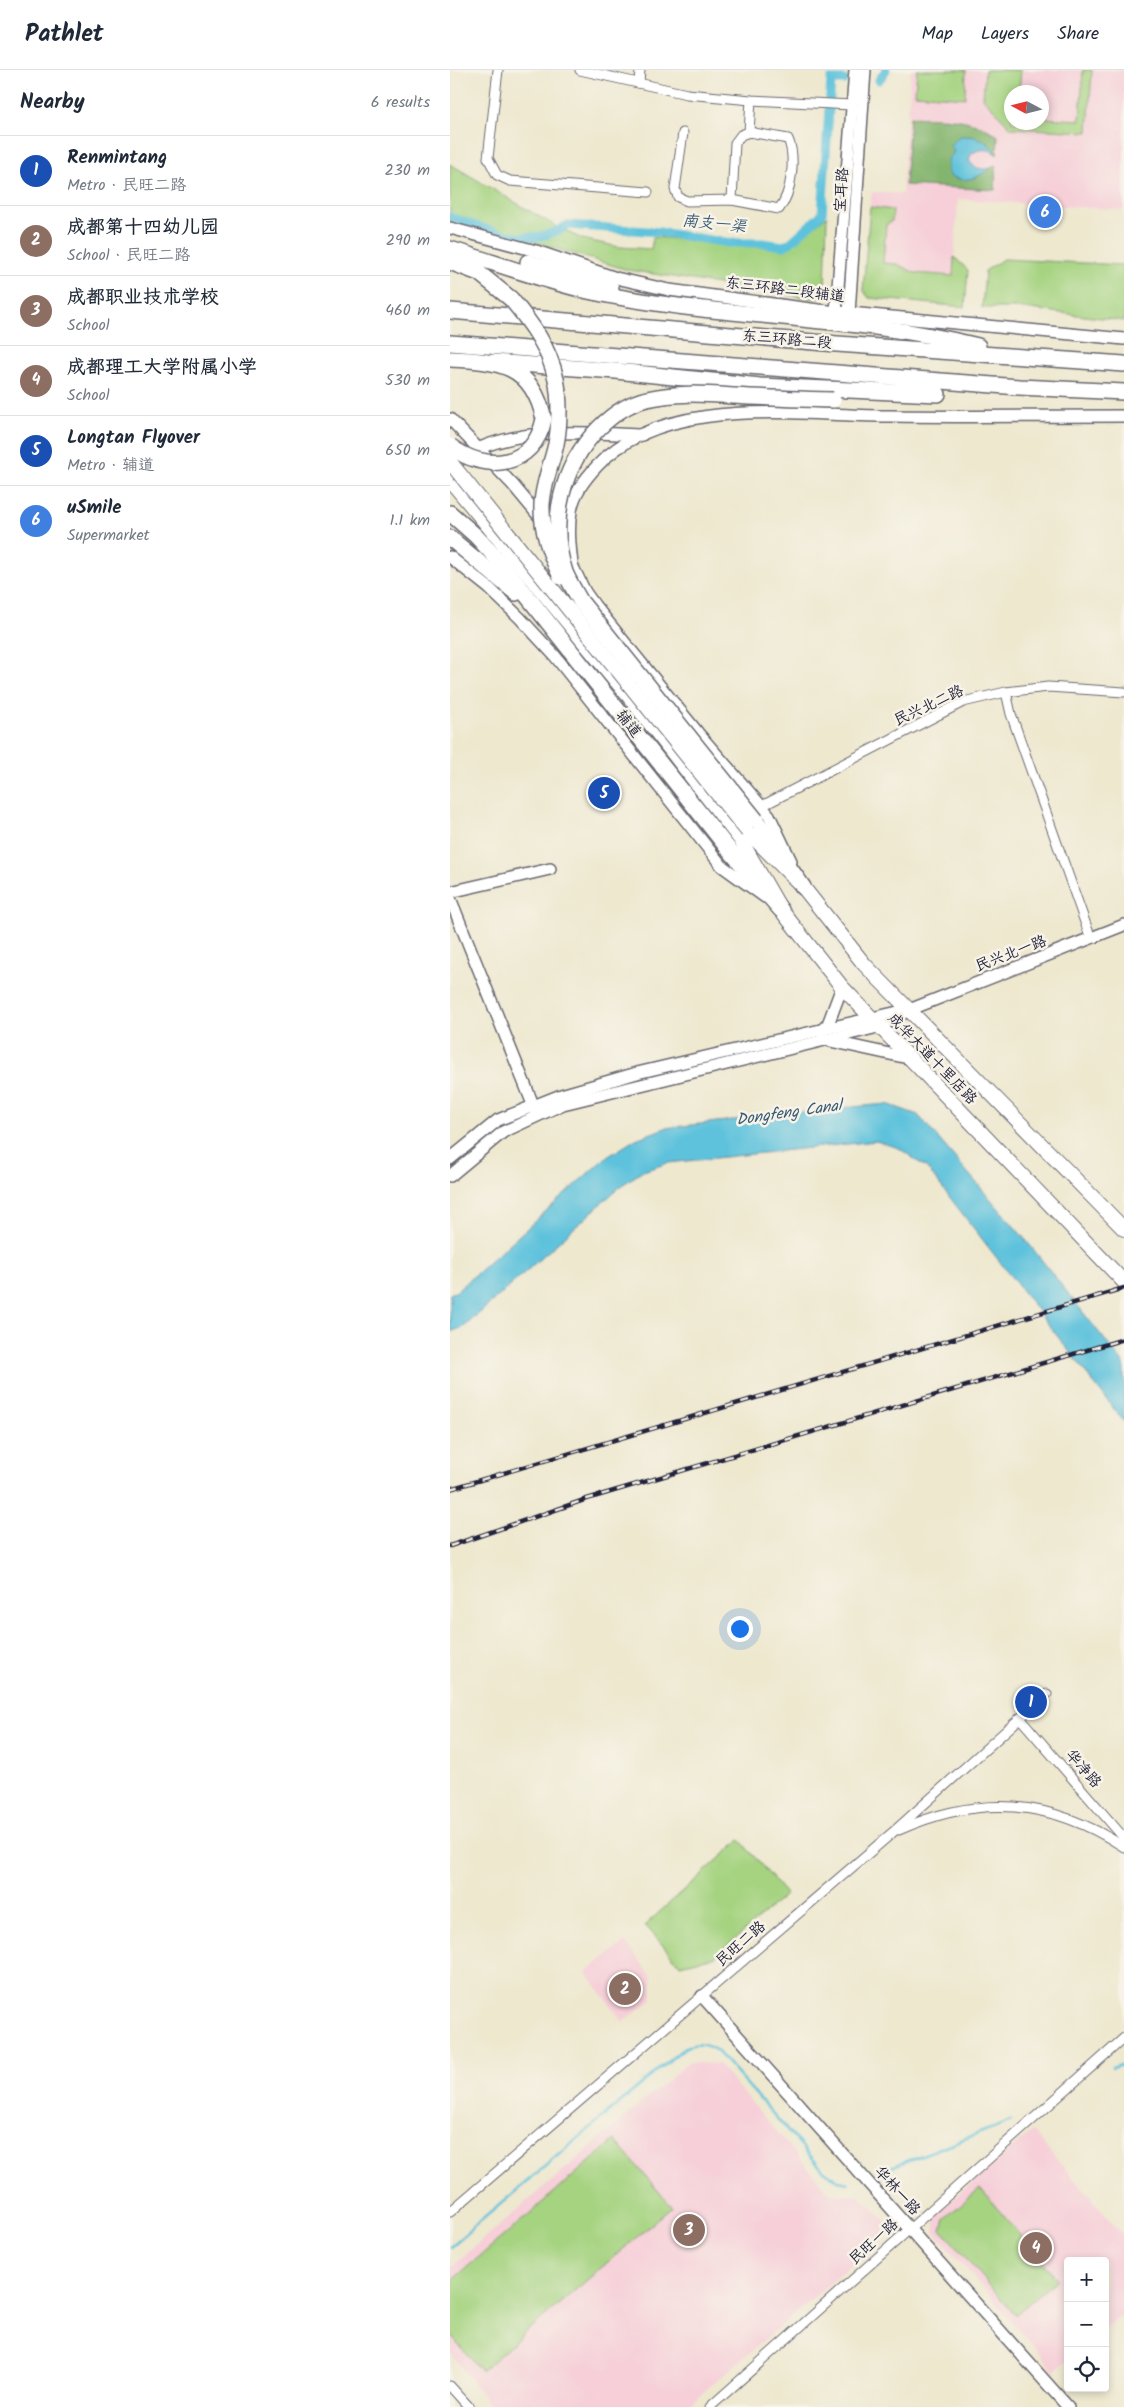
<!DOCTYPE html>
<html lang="en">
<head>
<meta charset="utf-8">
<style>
  body { margin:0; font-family:Kalam,"LXGW WenKai TC",sans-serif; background:#f6f6f7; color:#1f2937 }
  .controls { position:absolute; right:15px; bottom:15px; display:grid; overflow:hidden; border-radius:5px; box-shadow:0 2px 8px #0003 }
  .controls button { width:45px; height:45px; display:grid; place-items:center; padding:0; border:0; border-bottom:1px solid #e0e1e3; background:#fff; color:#1f2937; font:25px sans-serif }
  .compass { position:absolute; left:554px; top:15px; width:45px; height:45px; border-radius:50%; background:#fff; box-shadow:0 2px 8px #0003; rotate:277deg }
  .you { position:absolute; left:289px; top:1558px; width:18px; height:18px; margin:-12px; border:4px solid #fff; border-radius:50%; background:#1a73e8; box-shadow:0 0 0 8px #1a73e833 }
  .badge { display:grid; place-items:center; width:32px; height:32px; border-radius:50%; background:#1f6fb2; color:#fff; font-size:16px; font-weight:700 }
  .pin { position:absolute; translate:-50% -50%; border:2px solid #fff; box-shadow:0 1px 5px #0006 }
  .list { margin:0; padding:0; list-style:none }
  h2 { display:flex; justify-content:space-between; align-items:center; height:65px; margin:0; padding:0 20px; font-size:21px }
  h2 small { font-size:16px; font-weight:400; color:#747a83 }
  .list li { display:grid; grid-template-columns:32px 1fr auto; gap:15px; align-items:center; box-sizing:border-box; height:70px; padding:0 20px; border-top:1px solid #e0e1e3 }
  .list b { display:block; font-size:19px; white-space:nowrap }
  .list p { margin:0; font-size:16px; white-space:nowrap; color:#747a83 }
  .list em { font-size:16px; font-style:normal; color:#747a83 }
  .icon { flex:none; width:28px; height:28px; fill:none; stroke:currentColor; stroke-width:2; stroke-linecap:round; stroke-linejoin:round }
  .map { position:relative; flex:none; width:674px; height:2337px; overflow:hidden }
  header { display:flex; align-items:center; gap:30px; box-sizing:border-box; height:70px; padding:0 25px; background:#fff; border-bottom:1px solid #e0e1e3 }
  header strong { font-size:24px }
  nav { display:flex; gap:28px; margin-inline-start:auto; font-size:18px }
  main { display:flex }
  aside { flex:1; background:#fff }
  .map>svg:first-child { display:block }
  .built { fill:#f6cfd8; fill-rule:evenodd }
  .green { fill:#a5d380; stroke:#647a5e }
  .forest { fill:#84b56e; stroke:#536c54 }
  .water { fill:#5ec2dc; stroke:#40728c }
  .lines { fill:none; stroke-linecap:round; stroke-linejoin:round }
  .stream { stroke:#5ec2dc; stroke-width:2.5 }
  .canal { stroke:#5ec2dc; stroke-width:9 }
  .street-casing { stroke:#69676f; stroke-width:11 }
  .secondary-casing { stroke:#69676f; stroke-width:14 }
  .primary-casing { stroke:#69676f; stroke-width:16 }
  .highway-casing { stroke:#69676f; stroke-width:18 }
  .street { stroke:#fff; stroke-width:9 }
  .secondary { stroke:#fff; stroke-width:11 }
  .primary { stroke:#fff; stroke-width:14 }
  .highway { stroke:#fff; stroke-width:15 }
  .rail-casing { stroke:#22223b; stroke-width:4.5 }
  .rail { stroke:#f7f3e8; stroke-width:2.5; stroke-dasharray:8; stroke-linecap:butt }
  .primary-bridge-casing { stroke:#69676f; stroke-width:16; stroke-linecap:butt }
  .highway-bridge-casing { stroke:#69676f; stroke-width:18; stroke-linecap:butt }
  .primary-bridge { stroke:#fff; stroke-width:14 }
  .highway-bridge { stroke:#fff; stroke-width:15 }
  .labels { text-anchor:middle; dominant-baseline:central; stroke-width:5; stroke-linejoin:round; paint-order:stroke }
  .street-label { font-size:15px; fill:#22223b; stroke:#f7f3e8 }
  .water-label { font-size:16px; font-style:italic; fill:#375a73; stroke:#f7f3e8 }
</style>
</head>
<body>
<header>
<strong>Pathlet</strong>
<nav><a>Map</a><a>Layers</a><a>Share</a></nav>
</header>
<main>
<aside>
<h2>Nearby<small>6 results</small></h2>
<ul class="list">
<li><span class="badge" style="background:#1a4fb4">1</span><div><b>Renmintang</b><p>Metro · 民旺二路</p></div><em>230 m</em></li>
<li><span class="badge" style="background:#8d6e63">2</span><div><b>成都第十四幼儿园</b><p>School · 民旺二路</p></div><em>290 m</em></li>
<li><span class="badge" style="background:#8d6e63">3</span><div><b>成都职业技术学校</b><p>School</p></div><em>460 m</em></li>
<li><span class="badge" style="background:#8d6e63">4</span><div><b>成都理工大学附属小学</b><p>School</p></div><em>530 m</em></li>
<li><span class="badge" style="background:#1a4fb4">5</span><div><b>Longtan Flyover</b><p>Metro · 辅道</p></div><em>650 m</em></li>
<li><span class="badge" style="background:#3f7fe0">6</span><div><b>uSmile</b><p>Supermarket</p></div><em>1.1 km</em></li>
</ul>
</aside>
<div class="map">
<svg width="674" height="2337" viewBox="0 0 674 2337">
  <rect width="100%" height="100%" fill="#f7f3e8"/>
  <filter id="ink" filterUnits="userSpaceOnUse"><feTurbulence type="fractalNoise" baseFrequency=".02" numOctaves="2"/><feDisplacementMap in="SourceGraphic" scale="10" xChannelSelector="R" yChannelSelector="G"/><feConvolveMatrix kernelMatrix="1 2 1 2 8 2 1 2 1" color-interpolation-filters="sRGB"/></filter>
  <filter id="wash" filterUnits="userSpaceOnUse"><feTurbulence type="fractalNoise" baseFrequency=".0096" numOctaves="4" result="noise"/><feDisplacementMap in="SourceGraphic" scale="20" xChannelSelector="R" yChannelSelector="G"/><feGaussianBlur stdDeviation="1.12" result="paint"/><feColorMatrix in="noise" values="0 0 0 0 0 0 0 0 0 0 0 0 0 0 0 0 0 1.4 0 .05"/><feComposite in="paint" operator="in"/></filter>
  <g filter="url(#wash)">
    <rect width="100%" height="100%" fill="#eee8cf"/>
    <g class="built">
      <path d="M461,0H674V140L508,129L503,206L465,203L447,194L433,193L436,154L443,140L420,137L422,122L452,124ZM562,22H592V52H562Z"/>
      <polygon points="175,1872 202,1907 202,1930 173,1952 136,1902"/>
      <polygon points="239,1992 268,1994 380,2123 396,2126 409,2125 435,2150 432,2169 236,2337 41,2337 0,2282 0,2198"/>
      <polygon points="582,2061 674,2166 674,2243 655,2258 655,2191 618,2191 618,2290 605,2301 484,2162 486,2144"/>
    </g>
    <g class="green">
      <polygon points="467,0 516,0 515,28 465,24"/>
      <polygon points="535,0 571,0 569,22 562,22 562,52 592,52 592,48 630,50 633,0 642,0 638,62 561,58 533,28"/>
      <polygon points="0,94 107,157 132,169 169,177 201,179 203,167 337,178 377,146 375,222 365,229 178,200 0,147"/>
      <polygon points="420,137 443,140 442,151 436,155 433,193 447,194 465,203 503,206 504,187 518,200 515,237 419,228 413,220"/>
      <polygon points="553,189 674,195 674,251 572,238 532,238 535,201"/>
      <polygon points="290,1770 336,1824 265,1887 230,1895 195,1855"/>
      <polygon points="165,2070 222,2137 31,2301 0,2264 0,2212"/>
      <polygon points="530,2118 607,2209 565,2245 492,2160 495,2148"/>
    </g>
    <path class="forest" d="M460,47C494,49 519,45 548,66L547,85C540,73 522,64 507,68L504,83L499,89L500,106C519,114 530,105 546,95L545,120L455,115Z"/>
    <g class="water">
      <path d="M510,66C527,65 538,70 547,85C539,78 530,78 521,84L519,90C523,99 532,100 541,98C529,108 512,115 498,104V89L504,82L500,75Z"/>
      <polygon points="437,1034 468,1045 575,1169 674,1294 674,1352 477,1098 449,1078 426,1071 218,1093 193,1101 172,1115 14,1257 0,1262 0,1224 7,1221 154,1089 186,1069 215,1058 379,1039"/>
    </g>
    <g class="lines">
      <g class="stream">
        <polyline points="662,1998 674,1994"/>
        <polyline points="433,2100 561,2051"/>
        <path d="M0,2177L234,1978C247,1972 256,1974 267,1981L373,2100L388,2111L398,2113"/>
      </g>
      <g class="canal">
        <polyline points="429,10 436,0"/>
        <path d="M0,147C40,160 79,181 118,155L209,162L279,173H312L334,176L340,173L372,144L381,10H394"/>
      </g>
    </g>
  </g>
  <g filter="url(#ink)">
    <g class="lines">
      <defs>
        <g id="street">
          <polyline points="48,0 38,88 47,105 60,111 198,122"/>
          <polyline points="130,0 237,24 301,30 402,35"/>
          <polyline points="189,13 190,0"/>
          <path d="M233,63L225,119L228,127L237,131L282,130L329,139C342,123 346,87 338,69L299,62"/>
          <polyline points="282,130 285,73 291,65 299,62 301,30"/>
          <polyline points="556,622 561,644 641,869"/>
          <polyline points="312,736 513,632 556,622 598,617 674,622"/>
          <polyline points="570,1648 674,1768"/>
          <path d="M449,1760C529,1724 601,1729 674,1777"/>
          <polyline points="0,2142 442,1763 597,1624"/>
          <polyline points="0,2316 19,2337"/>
          <polyline points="260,2337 674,1968"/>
        </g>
        <g id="secondary">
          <polyline points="0,158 86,181 166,208 219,220 368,240 674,269"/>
          <polyline points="386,242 405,0"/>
          <polyline points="399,243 415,0"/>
          <polyline points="0,349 63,415 93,451"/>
          <path d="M0,396C10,390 20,383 30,378C79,357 139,363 192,365"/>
          <polyline points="0,487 39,518 70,548 105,586 272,796 315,827"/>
          <polyline points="119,489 135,522 145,536 248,663 319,745 341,791"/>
          <path d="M122,494C120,477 118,459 121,441C124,423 135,409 147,396C214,323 351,346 440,346C518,347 596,346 674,346"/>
          <polyline points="0,822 100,799"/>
          <polyline points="0,828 86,1042"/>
          <polyline points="371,961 378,954 392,917"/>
          <polyline points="380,971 458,988"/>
          <polyline points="0,1089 48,1050 111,1025 187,1003 448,942"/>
          <polyline points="0,1106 53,1062 113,1034 428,957 459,940 674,855"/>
          <polyline points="252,1926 618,2337"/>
        </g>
        <g id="primary">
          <polyline points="0,410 177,624 290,769 331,840 392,917 674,1212"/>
          <polyline points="298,762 353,817 414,894 674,1159"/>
        </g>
        <g id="highway">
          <path d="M0,179C46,193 91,210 138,221C266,249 400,244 528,276"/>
          <polyline points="0,192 29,203 61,229"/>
          <polyline points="78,192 161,218"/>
          <polyline points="0,241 387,274 674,294"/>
          <polyline points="0,273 569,317 674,322"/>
          <path d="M0,289C49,291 82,294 94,349"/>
          <polyline points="43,292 166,301 310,316 488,324"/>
          <polyline points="0,443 26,466 50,492 276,776 331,840"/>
          <polyline points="0,468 66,523"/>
          <polyline points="306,750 353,817"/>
        </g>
      </defs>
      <use href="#street" class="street-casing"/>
      <use href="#secondary" class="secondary-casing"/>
      <use href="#primary" class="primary-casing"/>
      <use href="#highway" class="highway-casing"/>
      <use href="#street" class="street"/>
      <use href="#secondary" class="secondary"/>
      <use href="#primary" class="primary"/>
      <use href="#highway" class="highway"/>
      <defs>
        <g id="rail">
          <polyline points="0,1419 674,1218"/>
          <polyline points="0,1476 137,1429 674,1269"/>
        </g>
      </defs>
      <use href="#rail" class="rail-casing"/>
      <use href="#rail" class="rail"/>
      <defs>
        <polyline id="primary-bridge" points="0,392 298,762"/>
        <g id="highway-bridge">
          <path d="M61,229C81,253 99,277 106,309C110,328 110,354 106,374C102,393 93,413 92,434C91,460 100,484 111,507"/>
          <path d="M0,376C36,404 84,397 94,349"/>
          <path d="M306,750L131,532C126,523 119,512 115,502C98,452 112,395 149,358C162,345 179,333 197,329C226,322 254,324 284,326C317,328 350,329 383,330"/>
        </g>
      </defs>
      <use href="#primary-bridge" class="primary-bridge-casing"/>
      <use href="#highway-bridge" class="highway-bridge-casing"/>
      <use href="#primary-bridge" class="primary-bridge"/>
      <use href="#highway-bridge" class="highway-bridge"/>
    </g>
  </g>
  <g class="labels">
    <g class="street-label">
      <text transform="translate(392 120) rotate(-86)">宝耳路</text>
      <text transform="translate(335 220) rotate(7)">东三环路二段辅道</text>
      <text transform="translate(337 270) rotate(5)">东三环路二段</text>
      <text transform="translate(479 636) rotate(-25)">民兴北二路</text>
      <text transform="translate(178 654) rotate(51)">辅道</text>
      <text transform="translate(561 884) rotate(-21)">民兴北一路</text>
      <text transform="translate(482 989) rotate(46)">成华大道十里店路</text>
      <text transform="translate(633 1699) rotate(49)">华净路</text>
      <text transform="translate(291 1874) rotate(-41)">民旺二路</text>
      <text transform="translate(447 2121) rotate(48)">华林一路</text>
      <text transform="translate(424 2172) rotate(-42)">民旺一路</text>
    </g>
    <g class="water-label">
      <text transform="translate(264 154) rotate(6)">南支一渠</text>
      <text transform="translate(339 1043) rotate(-8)">Dongfeng Canal</text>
    </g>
  </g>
</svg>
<div class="controls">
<button>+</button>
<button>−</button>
<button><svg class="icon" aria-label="locate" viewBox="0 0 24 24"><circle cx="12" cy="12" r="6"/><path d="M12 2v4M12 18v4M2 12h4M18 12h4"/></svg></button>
</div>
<svg class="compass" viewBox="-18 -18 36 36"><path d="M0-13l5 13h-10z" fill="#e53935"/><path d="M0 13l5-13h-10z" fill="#747a83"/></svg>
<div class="you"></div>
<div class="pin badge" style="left:581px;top:1632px;background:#1a4fb4">1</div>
<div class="pin badge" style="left:175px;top:1919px;background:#8d6e63">2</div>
<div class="pin badge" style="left:239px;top:2160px;background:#8d6e63">3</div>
<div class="pin badge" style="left:586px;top:2178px;background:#8d6e63">4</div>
<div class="pin badge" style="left:154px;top:723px;background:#1a4fb4">5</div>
<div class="pin badge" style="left:595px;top:142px;background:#3f7fe0">6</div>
</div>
</main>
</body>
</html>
